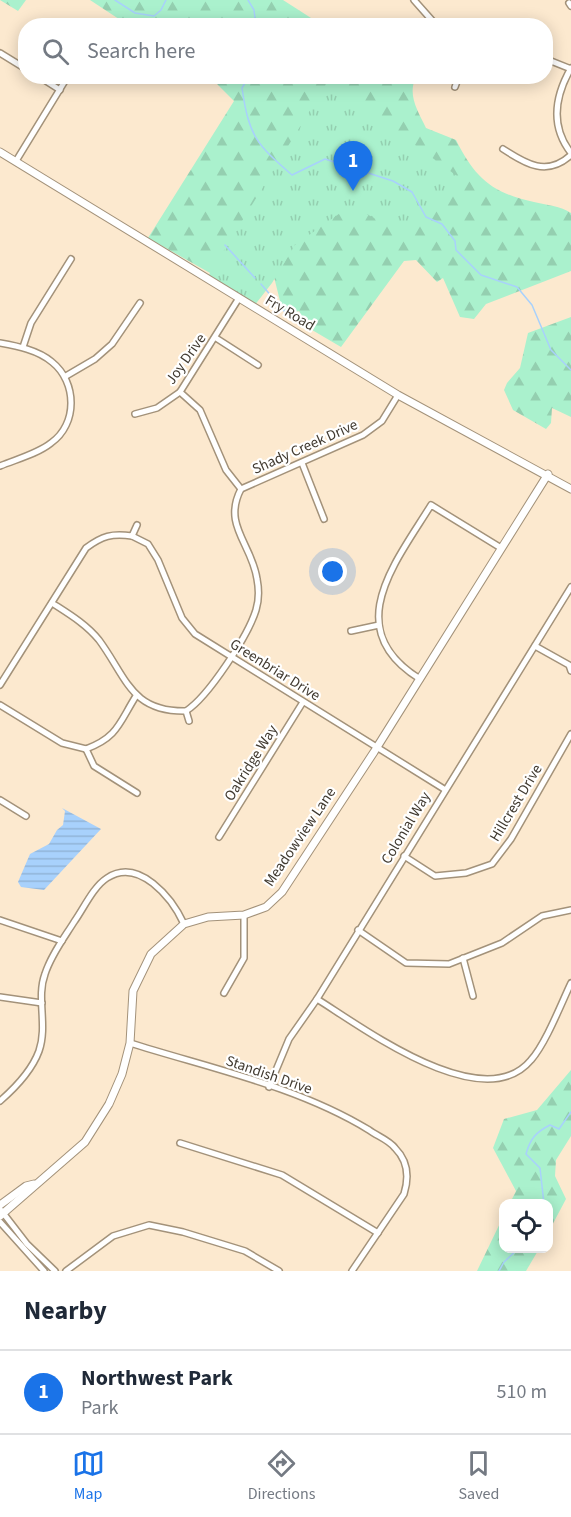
<!DOCTYPE html>
<html lang="en">
<head>
<meta charset="utf-8">
<style>
  body { margin:0; font-family:"Source Sans 3",sans-serif; background:#f2f2f3; color:#1f2937 }
  .controls { position:absolute; right:18px; bottom:18px; display:grid; overflow:hidden; border-radius:12px; box-shadow:0 3px 15px #0003 }
  .controls button { width:54px; height:54px; display:grid; place-items:center; padding:0; border:0; border-bottom:2px solid #e0e1e3; background:#fff; color:#1f2937; font:30px sans-serif }
  .you { position:absolute; left:333px; top:572px; width:21px; height:21px; margin:-15px; border:4px solid #fff; border-radius:50%; background:#1a73e8; box-shadow:0 0 0 9px #1a73e833 }
  .badge { display:grid; place-items:center; width:39px; height:39px; border-radius:50%; background:#1a73e8; color:#fff; font-size:20px; font-weight:700 }
  .pin { position:absolute; translate:-50% -50px; filter:drop-shadow(0 2px 3px #0008) }
  .pin::after { content:''; position:absolute; top:32px; width:21px; height:18px; background:inherit; clip-path:polygon(0 0,100% 0,50% 100%) }
  .list { margin:0; padding:0; list-style:none }
  h2 { display:flex; justify-content:space-between; align-items:center; height:78px; margin:0; padding:0 24px; font-size:26px }
  h2 small { font-size:20px; font-weight:400; color:#747a83 }
  .list li { display:grid; grid-template-columns:39px 1fr auto; gap:18px; align-items:center; box-sizing:border-box; height:84px; padding:0 24px; border-top:2px solid #e0e1e3 }
  .list b { display:block; font-size:22px; white-space:nowrap }
  .list p { margin:0; font-size:20px; white-space:nowrap; color:#747a83 }
  .list em { font-size:20px; font-style:normal; color:#747a83 }
  .icon { flex:none; width:33px; height:33px; fill:none; stroke:currentColor; stroke-width:2; stroke-linecap:round; stroke-linejoin:round }
  .map { position:relative; flex:none; width:571px; height:1271px; overflow:hidden }
  .search { position:absolute; background:#fff; box-shadow:0 3px 15px #0003; left:18px; right:18px; top:18px; height:66px; display:flex; align-items:center; gap:15px; box-sizing:border-box; padding:0 21px; border-radius:24px; color:#747a83; font-size:22px }
  .sheet { height:162px; background:#fff }
  nav { display:flex; justify-content:space-around; align-items:center; box-sizing:border-box; height:84px; border-top:2px solid #e0e1e3; background:#fff; font-size:16px; color:#747a83 }
  nav a { display:grid; justify-items:center; gap:3px }
  nav .on { color:#1a73e8 }
  .map>svg:first-child { display:block }
  .forest { fill:url(#forest-firs) }
  .park { fill:url(#park-tufts) }
  .water { fill:url(#water-rules) }
  .lines { fill:none; stroke-linecap:round; stroke-linejoin:round }
  .stream { stroke:#a8d1fc; stroke-width:1.5 }
  .minor-casing { stroke:#a3927a; stroke-width:8 }
  .tertiary-casing { stroke:#a3927a; stroke-width:9 }
  .minor { stroke:#fff; stroke-width:5 }
  .tertiary { stroke:#fff; stroke-width:7 }
  .labels { text-anchor:middle; dominant-baseline:central; stroke-width:4.5; stroke-linejoin:round; paint-order:stroke }
  .street-label { font-size:15px; fill:#413a30; stroke:#fff }
</style>
</head>
<body>
<div class="map">
<svg width="571" height="1271" viewBox="0 0 571 1271">
  <defs>
    <pattern id="forest-firs" width="22" height="20" patternUnits="userSpaceOnUse" patternTransform="scale(1.5)"><rect width="22" height="20" fill="#aaf1cd"/><path d="M5 1l3.5 6h-7zM16 11l3.5 6h-7z" fill="#94cfb0"/></pattern>
    <pattern id="park-tufts" width="24" height="20" patternUnits="userSpaceOnUse" patternTransform="scale(1.5)"><rect width="24" height="20" fill="#aaf1cd"/><path d="M3 7l-1-3M5 7V3M7 7l1-3M15 17l-1-3M17 17v-4M19 17l1-3" fill="none" stroke="#94cfb0"/></pattern>
    <pattern id="water-rules" width="6" height="5" patternUnits="userSpaceOnUse" patternTransform="scale(1.5)"><rect width="6" height="5" fill="#a8d1fc"/><path d="M0 2.5h6" fill="none" stroke="#92b4d8"/></pattern>
  </defs>
  <rect width="100%" height="100%" fill="#fce9cf"/>
  <g class="forest">
    <polygon points="0,0 26,0 18,11"/>
    <polygon points="90,0 283,0 322,25 128,25"/>
    <path d="M210,77H416C407,95 418,111 426,128L456,140C475,178 492,193 534,202C546,205 561,206 571,213V271L486,304L474,319L460,317L443,278L437,282L416,260L404,261L341,347L307,327L299,311L290,314L282,309L272,269L210,273L148,238L234,101Z"/>
    <polygon points="571,317 571,417 552,408 551,423 546,429 513,410 504,390 507,383 520,368 528,333"/>
    <polygon points="571,1070 571,1136 556,1160 555,1176 566,1199 549,1231 548,1204 510,1203 516,1191 493,1148 504,1119 537,1110"/>
    <polygon points="503,1217 504,1248 539,1249 526,1271 477,1271"/>
  </g>
  <polygon class="park" points="328,81 457,176 411,236 350,206 295,245 272,283 254,306 207,278"/>
  <polygon class="water" points="62,808 101,829 44,890 21,887 18,882 30,854 49,844 57,830 63,825 65,811"/>
  <g class="lines">
    <g class="stream">
      <polyline points="115,0 135,13 154,16 161,10 166,0"/>
      <polyline points="248,0 254,10 256,26"/>
      <path d="M249,76L242,88C249,136 256,144 292,175L325,159L393,181L412,192L426,217L442,224L455,241L456,250L481,275L517,287L532,305L551,350L571,370"/>
      <polyline points="225,245 255,278"/>
      <polyline points="261,284 291,319"/>
      <path d="M544,1204L540,1168L526,1154C530,1139 536,1132 550,1125L559,1129L571,1112"/>
      <polyline points="499,1271 504,1262 519,1248"/>
    </g>
    <defs>
      <g id="minor">
        <polyline points="414,0 437,26"/>
        <polyline points="569,3 571,6"/>
        <polyline points="0,53 26,69"/>
        <polyline points="546,59 571,69"/>
        <path d="M571,68C555,96 550,126 571,153"/>
        <polyline points="38,76 60,90"/>
        <polyline points="455,87 459,76"/>
        <path d="M503,149C526,164 547,177 571,155"/>
        <polyline points="16,161 68,76"/>
        <polyline points="216,338 258,365"/>
        <path d="M0,343C17,346 38,350 52,362C77,382 78,424 51,443C37,454 17,459 0,466"/>
        <polyline points="23,347 31,323 71,259"/>
        <polyline points="66,376 95,359 112,344 140,303"/>
        <polyline points="180,392 200,410 226,470 241,489"/>
        <polyline points="135,414 157,408 180,392 239,298"/>
        <polyline points="302,463 324,519"/>
        <polyline points="132,536 148,544 158,560 182,618 195,634 444,789"/>
        <path d="M52,603C69,614 86,624 99,640C127,678 131,712 186,711L189,721"/>
        <polyline points="351,631 379,625"/>
        <polyline points="535,646 569,665 571,671"/>
        <path d="M420,679C339,629 396,562 431,505L501,548"/>
        <path d="M0,685L86,548C102,536 112,533 132,536L137,525"/>
        <polyline points="0,705 62,743 86,749"/>
        <path d="M186,711C208,697 248,636 256,610C259,600 259,589 257,579C252,544 222,525 241,489L363,435L382,421L398,395"/>
        <path d="M86,749C118,737 119,723 136,696"/>
        <polyline points="86,749 94,766 137,793"/>
        <polyline points="0,800 26,816"/>
        <polyline points="219,837 303,702"/>
        <polyline points="404,856 435,876 466,873 492,864 511,839 571,734"/>
        <polyline points="0,920 62,941"/>
        <polyline points="358,930 406,963 449,964 502,943 542,916 571,910"/>
        <polyline points="463,958 473,996"/>
        <polyline points="224,993 244,958 244,915"/>
        <polyline points="0,997 42,1003"/>
        <path d="M317,999C362,1027 483,1118 531,1060C546,1043 561,1004 571,983"/>
        <path d="M130,1043C209,1068 297,1086 369,1130C377,1136 389,1140 395,1148C408,1161 409,1178 404,1194L352,1271"/>
        <polyline points="269,1087 289,1039 317,999 571,587"/>
        <path d="M0,1101C15,1088 32,1070 39,1051C48,1025 36,998 45,974C51,955 64,938 74,922C84,908 93,887 107,878C139,857 172,898 184,924"/>
        <polyline points="180,1143 282,1175 378,1233"/>
        <polyline points="0,1209 27,1244 55,1271"/>
        <polyline points="0,1222 44,1271"/>
        <polyline points="66,1271 113,1236 149,1225 183,1232 245,1251 279,1271"/>
      </g>
      <g id="tertiary">
        <polyline points="0,152 398,395 571,489"/>
        <polyline points="0,1205 26,1186 34,1184"/>
        <polyline points="0,1216 85,1142 109,1104 122,1074 130,1043 133,991 151,954 184,924 208,917 244,915 266,907 282,892 374,752 548,474"/>
      </g>
    </defs>
    <use href="#minor" class="minor-casing"/>
    <use href="#tertiary" class="tertiary-casing"/>
    <use href="#minor" class="minor"/>
    <use href="#tertiary" class="tertiary"/>
  </g>
  <g class="labels">
    <g class="street-label">
      <text transform="translate(290 313) rotate(31)">Fry Road</text>
      <text transform="translate(186 359) rotate(-55)">Joy Drive</text>
      <text transform="translate(305 447) rotate(-24)">Shady Creek Drive</text>
      <text transform="translate(275 670) rotate(32)">Greenbriar Drive</text>
      <text transform="translate(251 763) rotate(-58)">Oakridge Way</text>
      <text transform="translate(516 803) rotate(-59)">Hillcrest Drive</text>
      <text transform="translate(406 828) rotate(-59)">Colonial Way</text>
      <text transform="translate(300 837) rotate(-56)">Meadowview Lane</text>
      <text transform="translate(269 1075) rotate(19)">Standish Drive</text>
    </g>
  </g>
</svg>
<div class="controls">
<button><svg class="icon" aria-label="locate" viewBox="0 0 24 24"><circle cx="12" cy="12" r="6"/><path d="M12 2v4M12 18v4M2 12h4M18 12h4"/></svg></button>
</div>
<div class="you"></div>
<div class="pin badge" style="left:353px;top:191px">1</div>
<div class="search"><svg class="icon" aria-label="search" viewBox="0 0 24 24"><circle cx="10" cy="10" r="6"/><path d="M15 15l6 6"/></svg>Search here</div>
</div>
<section class="sheet">
<h2>Nearby<small></small></h2>
<ul class="list">
<li><span class="badge">1</span><div><b>Northwest Park</b><p>Park</p></div><em>510 m</em></li>
</ul>
</section>
<nav>
<a class="on"><svg class="icon" aria-label="map" viewBox="0 0 24 24"><path d="M3 6l6-2 6 2 6-2v14l-6 2-6-2-6 2zM9 4v14M15 6v14"/></svg>Map</a>
<a><svg class="icon" aria-label="directions" viewBox="0 0 24 24"><path d="M12 3l9 9-9 9-9-9zM9 14v-3h6M13 9l2 2-2 2"/></svg>Directions</a>
<a><svg class="icon" aria-label="saved" viewBox="0 0 24 24"><path d="M7 4h10v16l-5-4-5 4z"/></svg>Saved</a>
</nav>
</body>
</html>
